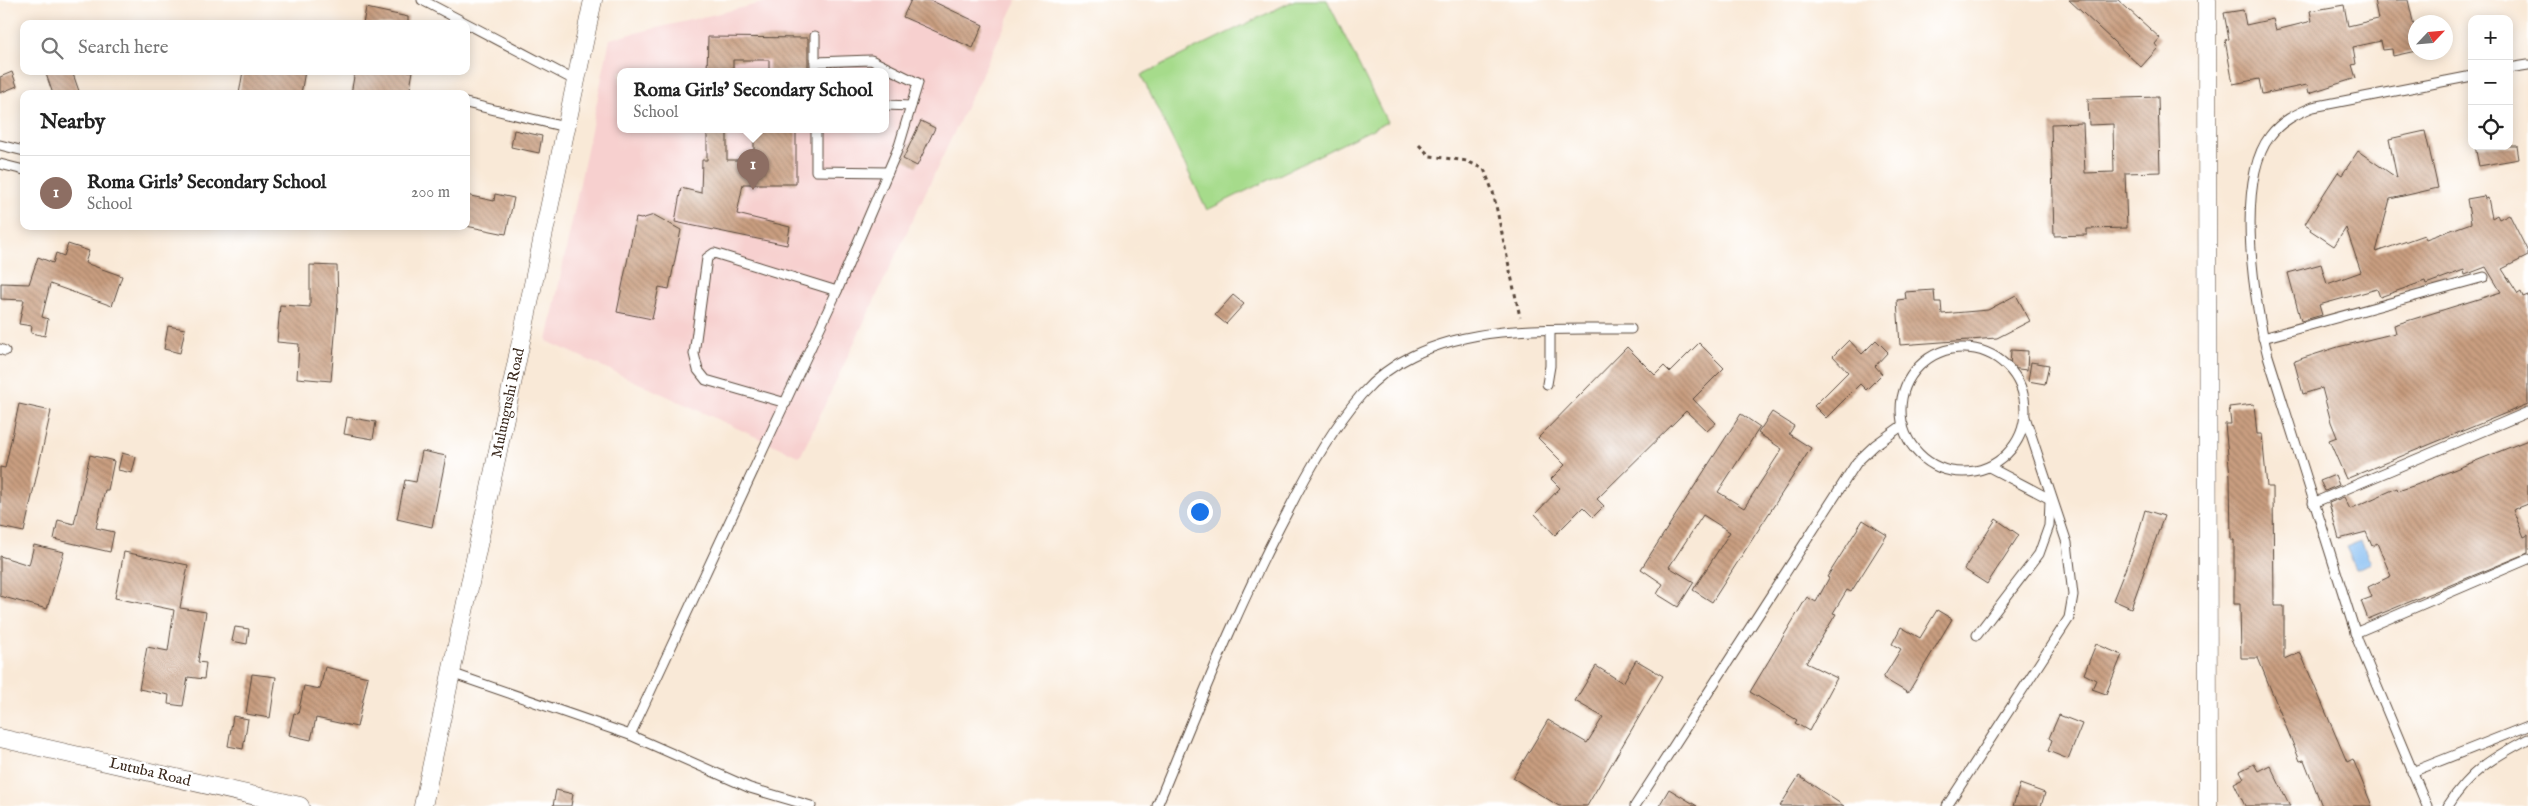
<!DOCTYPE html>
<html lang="en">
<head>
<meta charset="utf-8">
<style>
  body { margin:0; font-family:"IM FELL English",serif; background:#f2f2f2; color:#222 }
  .controls { position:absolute; right:15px; top:15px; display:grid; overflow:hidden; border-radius:10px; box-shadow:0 2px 12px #0003 }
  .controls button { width:45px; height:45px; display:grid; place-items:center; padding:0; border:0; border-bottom:1px solid #e0e0e0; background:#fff; color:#222; font:25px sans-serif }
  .compass { position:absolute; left:2408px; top:15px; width:45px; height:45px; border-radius:50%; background:#fff; box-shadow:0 2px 12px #0003; rotate:64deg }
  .you { position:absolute; left:1199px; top:511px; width:18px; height:18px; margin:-12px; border:4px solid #fff; border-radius:50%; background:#1a73e8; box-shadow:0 0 0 8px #1a73e833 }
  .badge { display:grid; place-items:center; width:32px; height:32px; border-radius:50%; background:#0b8043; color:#fff; font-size:16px; font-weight:700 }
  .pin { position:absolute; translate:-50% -41px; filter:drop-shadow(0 1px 2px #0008) }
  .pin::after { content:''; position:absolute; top:26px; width:18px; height:15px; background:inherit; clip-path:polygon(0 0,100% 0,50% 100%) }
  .popup { position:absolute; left:617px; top:68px; width:272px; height:65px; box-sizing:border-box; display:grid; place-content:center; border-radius:10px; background:#fff; filter:drop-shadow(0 1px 4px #0005); font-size:16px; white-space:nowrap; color:#767676 }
  .popup b { font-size:19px; color:#222 }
  .popup::after { content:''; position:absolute; left:50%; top:100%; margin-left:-10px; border:10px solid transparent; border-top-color:#fff }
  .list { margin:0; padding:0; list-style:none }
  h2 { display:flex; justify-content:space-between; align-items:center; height:65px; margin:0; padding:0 20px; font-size:21px }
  h2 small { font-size:16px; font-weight:400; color:#767676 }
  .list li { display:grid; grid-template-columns:32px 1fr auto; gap:15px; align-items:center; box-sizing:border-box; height:75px; padding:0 20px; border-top:1px solid #e0e0e0 }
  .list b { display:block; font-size:19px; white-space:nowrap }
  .list p { margin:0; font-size:16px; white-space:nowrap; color:#767676 }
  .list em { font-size:16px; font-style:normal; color:#767676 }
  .icon { flex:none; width:28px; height:28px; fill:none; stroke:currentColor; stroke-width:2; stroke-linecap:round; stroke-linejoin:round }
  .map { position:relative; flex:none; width:2528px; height:806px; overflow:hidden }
  .search { position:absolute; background:#fff; box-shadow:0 2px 12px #0003; left:20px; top:20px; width:450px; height:55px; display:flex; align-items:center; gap:12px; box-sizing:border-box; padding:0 18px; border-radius:10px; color:#767676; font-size:19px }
  .panel { position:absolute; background:#fff; box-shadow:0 2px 12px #0003; left:20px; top:90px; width:450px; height:140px; border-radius:10px }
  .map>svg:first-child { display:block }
  .built { fill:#f7d0cf; fill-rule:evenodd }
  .pitch { fill:#a6db8b; stroke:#708254 }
  .water { fill:#81bbf2; stroke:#5e7288 }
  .building { fill:url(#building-back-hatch) }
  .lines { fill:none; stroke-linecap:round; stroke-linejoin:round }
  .service-casing { stroke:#58473a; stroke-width:11 }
  .minor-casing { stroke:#58473a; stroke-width:19 }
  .path { stroke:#58473a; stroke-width:3; stroke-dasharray:4 4; stroke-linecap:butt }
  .service { stroke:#fff; stroke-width:9 }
  .minor { stroke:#fff; stroke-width:18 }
  .labels { text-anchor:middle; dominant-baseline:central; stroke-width:4.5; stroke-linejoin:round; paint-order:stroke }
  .street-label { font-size:15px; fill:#3b2a1e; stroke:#fff }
</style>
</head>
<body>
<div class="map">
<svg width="2528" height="806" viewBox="0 0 2528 806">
  <defs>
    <pattern id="building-back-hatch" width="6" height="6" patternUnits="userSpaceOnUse" patternTransform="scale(1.25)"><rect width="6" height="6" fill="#c99e80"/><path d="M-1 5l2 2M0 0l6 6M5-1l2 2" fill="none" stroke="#a48168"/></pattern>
  </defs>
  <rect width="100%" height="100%" fill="#fff"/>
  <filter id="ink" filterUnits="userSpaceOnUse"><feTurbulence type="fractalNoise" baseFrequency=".02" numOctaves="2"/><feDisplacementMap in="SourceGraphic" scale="10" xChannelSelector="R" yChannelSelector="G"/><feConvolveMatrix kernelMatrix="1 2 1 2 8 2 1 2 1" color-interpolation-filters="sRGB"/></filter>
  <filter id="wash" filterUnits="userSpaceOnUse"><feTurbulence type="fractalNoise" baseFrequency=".0096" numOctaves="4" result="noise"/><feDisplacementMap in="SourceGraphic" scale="20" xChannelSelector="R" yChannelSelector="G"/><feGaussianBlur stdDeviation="1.12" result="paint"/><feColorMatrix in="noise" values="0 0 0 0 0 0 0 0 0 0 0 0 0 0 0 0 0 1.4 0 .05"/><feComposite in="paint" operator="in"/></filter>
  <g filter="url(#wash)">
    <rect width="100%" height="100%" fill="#f9e9d7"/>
    <path class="built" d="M775,0H1017L800,457L547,341L610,39ZM620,71H886V129H620Z"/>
    <polygon class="pitch" points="1295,0 1327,0 1387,122 1207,210 1141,75"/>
    <polygon class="water" points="2361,541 2371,563 2356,569 2346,547"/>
    <g id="blocks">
      <g class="building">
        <polygon points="911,0 930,0 983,25 973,48 903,17"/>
        <polygon points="2069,0 2118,0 2160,38 2155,44 2158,48 2141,67"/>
        <polygon points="2374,0 2408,0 2416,35 2416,51 2393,56 2392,49 2383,50 2381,41 2353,47 2356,64 2352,65 2356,78 2309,93 2307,85 2262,94 2259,79 2233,84 2225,40 2229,39 2224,13 2243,10 2246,25 2273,19 2276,30 2312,21 2310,11 2344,5 2348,26 2378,19"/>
        <polygon points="366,8 408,17 408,24 363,24"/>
        <polygon points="708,37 808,38 808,71 769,71 769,60 733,60 733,71 707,71"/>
        <polygon points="45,71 72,71 80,94 53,94"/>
        <polygon points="243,71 305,71 301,94 239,94"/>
        <polygon points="355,71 413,71 409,94 351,94"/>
        <polygon points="12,72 17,86 0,93 0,77"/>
        <polygon points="2158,97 2160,172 2125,173 2127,228 2087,229 2087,235 2054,236 2051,124 2083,123 2085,173 2114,172 2113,124 2089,125 2088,99"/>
        <polygon points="921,121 935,128 917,166 903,159"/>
        <polygon points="707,129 727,129 727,160 754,160 754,129 796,129 796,184 743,184 737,214 790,227 787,245 675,222 681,188 701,193 702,160 707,160"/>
        <polygon points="514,130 542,136 539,153 511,147"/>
        <polygon points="2425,131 2438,188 2390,199 2376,252 2424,235 2426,239 2471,223 2467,199 2484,196 2485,199 2488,198 2492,218 2497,215 2499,219 2509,214 2528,252 2528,256 2502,269 2518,294 2521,292 2523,297 2528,295 2528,404 2346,479 2329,440 2337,437 2331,422 2322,388 2303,394 2294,361 2338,347 2396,333 2394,325 2501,292 2486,267 2465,275 2464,270 2426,284 2425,281 2380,297 2377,289 2319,305 2322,315 2301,321 2288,273 2321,264 2327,284 2361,272 2346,228 2334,246 2310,230 2311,228 2305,224 2325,192 2338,172 2342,175 2358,151 2397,178 2389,139"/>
        <polygon points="2475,146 2517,146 2519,159 2479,166"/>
        <polygon points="495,194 514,198 506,234 466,226 466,195 494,201"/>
        <polygon points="654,215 681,230 669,289 659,287 652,319 617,312 636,218 641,219"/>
        <polygon points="68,244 89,251 85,263 122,276 112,306 50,284 42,317 48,319 45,336 31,333 32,326 19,324 24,300 1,299 1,283 29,284 38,257 53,263 56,253 64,256"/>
        <polygon points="310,265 337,266 338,301 331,381 297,378 299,344 277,342 280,305 310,307"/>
        <polygon points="1934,290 1935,302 1941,302 1942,314 1988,310 2016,295 2030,321 1997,338 1900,345 1897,300 1906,299 1905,292"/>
        <polygon points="1233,295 1244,304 1226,324 1215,315"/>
        <polygon points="168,326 185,329 180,353 164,349"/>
        <polygon points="1849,340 1862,354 1876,340 1888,352 1875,366 1882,374 1866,390 1860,384 1826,418 1814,406 1848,372 1833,356"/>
        <polygon points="1699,343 1724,368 1693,399 1716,423 1707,431 1686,411 1597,499 1604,506 1593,517 1583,507 1555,535 1535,514 1560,488 1551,479 1565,465 1538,438 1627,347 1655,375 1664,366 1670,372"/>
        <polygon points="2011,350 2028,351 2027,370 2010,368"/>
        <polygon points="2031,362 2049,365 2045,384 2028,381"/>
        <polygon points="19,404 51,411 24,532 0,527 0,467 5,468"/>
        <polygon points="2254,404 2257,434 2262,434 2267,487 2273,487 2274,606 2284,606 2284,659 2300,652 2347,762 2353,759 2372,806 2322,806 2304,760 2300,761 2258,658 2241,658 2240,604 2234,604 2234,540 2231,540 2230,476 2225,424 2231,424 2229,407"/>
        <polygon points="1772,412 1794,426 1789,434 1811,448 1712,602 1693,590 1730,532 1703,515 1669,567 1694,582 1678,607 1657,594 1663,584 1641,569 1741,414 1760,427 1718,492 1744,508 1782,449 1758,433"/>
        <polygon points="347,417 376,422 373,439 344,434"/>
        <polygon points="2528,440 2528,504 2513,510 2524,537 2528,535 2528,553 2368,619 2361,601 2372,597 2368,587 2391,576 2377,543 2372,546 2366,532 2339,539 2329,503 2344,497 2350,509 2397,488 2398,491 2416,485"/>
        <polygon points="422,451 446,456 432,527 397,519 405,480 416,482"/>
        <polygon points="122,453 136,457 132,473 118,470"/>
        <polygon points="90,455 114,461 108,490 105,490 96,528 114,532 110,552 54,539 58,520 74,524"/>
        <polygon points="2335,475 2339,485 2325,491 2320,481"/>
        <polygon points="2145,510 2164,516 2131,608 2113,600 2135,545"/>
        <polygon points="1996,519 2019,535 1987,584 1964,569"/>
        <polygon points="1863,520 1887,535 1851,592 1847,590 1833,613 1836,614 1806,663 1837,678 1809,731 1795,723 1797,720 1750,692 1807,597 1816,602 1829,578 1827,577"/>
        <polygon points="34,545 64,552 47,609 0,596 0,556 29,565"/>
        <polygon points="124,552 188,565 180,608 206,612 198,662 206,663 204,679 188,677 183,706 168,704 169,695 139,689 147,647 168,651 174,610 115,598"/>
        <polygon points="1937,610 1952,619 1908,693 1883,678 1901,649 1892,644 1901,627 1920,638"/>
        <polygon points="235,627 249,629 247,644 232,641"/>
        <polygon points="2096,644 2122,655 2106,694 2092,689 2096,680 2084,674"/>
        <polygon points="1636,660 1663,676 1587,806 1559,806 1513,778 1548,720 1587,743 1603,717 1575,701 1596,666 1623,683"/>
        <polygon points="325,667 368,677 357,727 316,718 311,740 289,735 294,713 298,714 304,686 320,689"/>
        <polygon points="252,674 276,677 270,718 246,714"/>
        <polygon points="2059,715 2082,724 2068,759 2048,751 2052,740 2049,738"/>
        <polygon points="233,716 248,719 243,749 228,746"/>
        <polygon points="2254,764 2258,771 2270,765 2290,806 2245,806 2234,783 2244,778 2240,771"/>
        <polygon points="1799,776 1844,806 1780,806"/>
        <polygon points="2020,784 2045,793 2041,806 2013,806"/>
        <polygon points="1669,789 1697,806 1659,806"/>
        <polygon points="556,790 573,794 571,806 553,806"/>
      </g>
    </g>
  </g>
  <g filter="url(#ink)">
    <use href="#blocks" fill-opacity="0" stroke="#58473a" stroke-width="1"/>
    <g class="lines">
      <defs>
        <g id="service">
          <polyline points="422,0 576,81"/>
          <polyline points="815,36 815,71"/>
          <polyline points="2509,68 2528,65"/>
          <polyline points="466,103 565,127"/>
          <polyline points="886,105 911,106"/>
          <polyline points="816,129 816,171 888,172"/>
          <polyline points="0,145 24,151"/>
          <polyline points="0,164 24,170"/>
          <polyline points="2263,338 2484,277"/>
          <circle cx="1963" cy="410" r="62"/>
          <polyline points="0,349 5,351"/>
          <polyline points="1547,384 1550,366 1550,331"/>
          <polyline points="786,403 706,380 698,370 694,354 707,258 714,253 837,291"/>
          <polyline points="1989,467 2050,499"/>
          <polyline points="2313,503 2528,412"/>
          <polyline points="2355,633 2528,559"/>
          <polyline points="1977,635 2039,554 2049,526 2050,501"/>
          <polyline points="451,673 630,735 750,788 811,806"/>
          <polyline points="630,735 837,291 899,146 918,83 871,60 815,62"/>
          <polyline points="2412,772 2528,726"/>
          <path d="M1157,806C1198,707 1237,607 1287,513C1308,471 1331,430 1361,395C1375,379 1393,365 1412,356C1478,323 1560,330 1631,329"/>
          <polyline points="1635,806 1857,462 1875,445 1903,425"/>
          <polyline points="1947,806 2069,618 2073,595 2067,543 2025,417"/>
          <path d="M2427,806L2358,641L2268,356C2254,304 2235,182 2270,136C2281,121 2296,114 2313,107L2472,76"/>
          <path d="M2448,806C2470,771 2492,758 2528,739"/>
        </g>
        <g id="minor">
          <polyline points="2207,0 2208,806"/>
          <polyline points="0,738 300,806"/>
          <polyline points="423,806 593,0"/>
        </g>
      </defs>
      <use href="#service" class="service-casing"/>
      <use href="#minor" class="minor-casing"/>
      <polyline class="path" points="1419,145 1430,156 1467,161 1484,169 1493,192 1520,317"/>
      <use href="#service" class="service"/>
      <use href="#minor" class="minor"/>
    </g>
  </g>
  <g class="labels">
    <g class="street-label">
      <text transform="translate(508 403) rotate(-78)">Mulungushi Road</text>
      <text transform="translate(150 772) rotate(13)">Lutuba Road</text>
    </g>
  </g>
</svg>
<div class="controls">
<button>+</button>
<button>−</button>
<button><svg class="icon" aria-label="locate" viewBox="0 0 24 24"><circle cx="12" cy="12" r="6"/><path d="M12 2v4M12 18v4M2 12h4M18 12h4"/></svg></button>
</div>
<svg class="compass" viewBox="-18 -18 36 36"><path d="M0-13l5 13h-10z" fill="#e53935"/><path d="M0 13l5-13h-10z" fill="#767676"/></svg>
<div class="you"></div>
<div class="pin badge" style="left:753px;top:190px;background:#8d6e63">1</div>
<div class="popup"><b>Roma Girls' Secondary School</b>School</div>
<div class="search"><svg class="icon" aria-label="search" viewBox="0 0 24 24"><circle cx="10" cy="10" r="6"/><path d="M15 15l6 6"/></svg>Search here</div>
<section class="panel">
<h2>Nearby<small></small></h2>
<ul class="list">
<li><span class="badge" style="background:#8d6e63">1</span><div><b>Roma Girls' Secondary School</b><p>School</p></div><em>200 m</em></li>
</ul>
</section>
</div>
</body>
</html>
